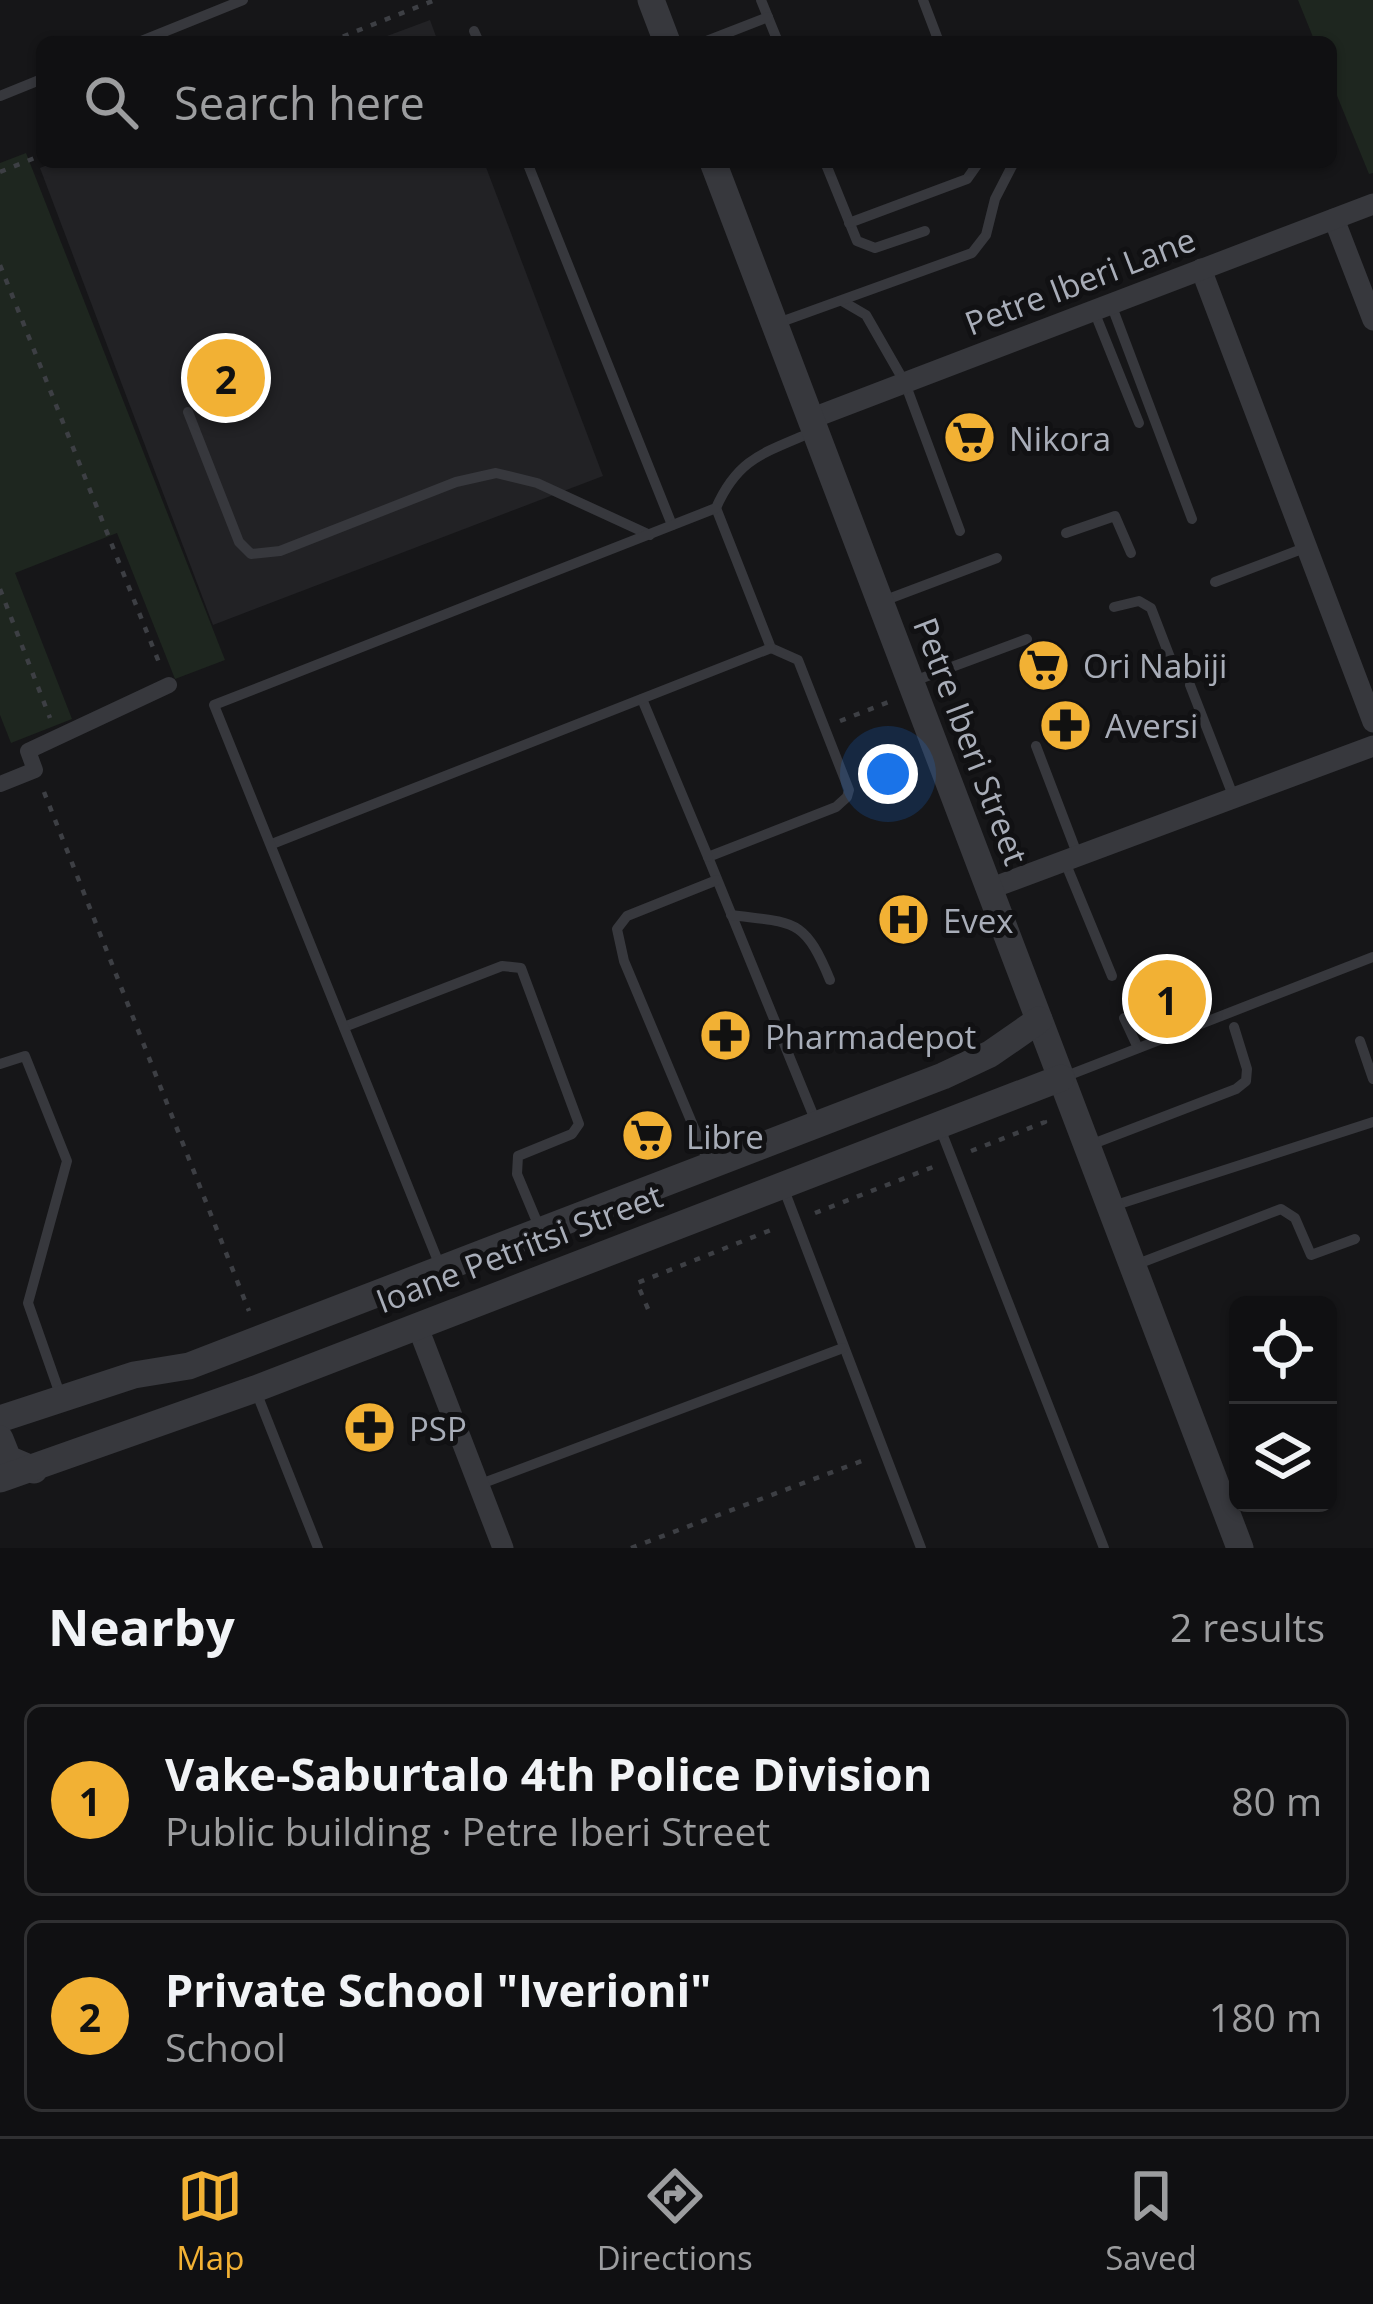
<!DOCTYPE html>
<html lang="en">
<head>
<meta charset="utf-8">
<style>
  body { margin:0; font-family:"Open Sans",sans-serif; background:#19191b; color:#f1f3f6 }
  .controls { position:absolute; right:36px; bottom:36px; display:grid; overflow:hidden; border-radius:18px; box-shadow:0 3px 9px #0004 }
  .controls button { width:108px; height:108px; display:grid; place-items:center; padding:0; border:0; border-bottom:3px solid #303032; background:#101012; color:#f1f3f6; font:60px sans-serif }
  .you { position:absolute; left:888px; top:774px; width:42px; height:42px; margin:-30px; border:9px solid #fff; border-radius:50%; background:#1a73e8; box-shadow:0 0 0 18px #1a73e833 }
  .badge { display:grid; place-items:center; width:78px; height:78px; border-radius:50%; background:#f2b134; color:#111; font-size:39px; font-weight:700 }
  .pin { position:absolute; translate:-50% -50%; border:6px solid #fff; box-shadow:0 3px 12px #0006 }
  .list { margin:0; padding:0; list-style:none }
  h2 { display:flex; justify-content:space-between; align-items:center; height:156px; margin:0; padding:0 48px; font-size:51px }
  h2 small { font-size:39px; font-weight:400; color:#9c9d9f }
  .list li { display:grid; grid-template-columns:78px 1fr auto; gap:36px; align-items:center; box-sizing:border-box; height:192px; margin:0 24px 24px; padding:0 24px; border:3px solid #303032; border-radius:18px }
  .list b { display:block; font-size:45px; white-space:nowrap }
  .list p { margin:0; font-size:39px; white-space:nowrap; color:#9c9d9f }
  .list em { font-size:39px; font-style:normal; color:#9c9d9f }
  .icon { flex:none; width:66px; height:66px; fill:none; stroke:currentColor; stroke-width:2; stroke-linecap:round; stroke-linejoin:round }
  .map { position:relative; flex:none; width:1373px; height:1548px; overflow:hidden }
  .search { position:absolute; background:#101012; box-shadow:0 3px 9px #0004; left:36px; right:36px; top:36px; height:132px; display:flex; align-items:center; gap:30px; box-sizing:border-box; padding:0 42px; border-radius:18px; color:#9c9d9f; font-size:45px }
  .sheet { height:588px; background:#101012 }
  nav { display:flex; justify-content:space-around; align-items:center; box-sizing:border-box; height:168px; border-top:3px solid #303032; background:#101012; font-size:33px; color:#9c9d9f }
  nav a { display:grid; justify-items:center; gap:6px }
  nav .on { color:#f2b134 }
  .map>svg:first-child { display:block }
  .built { fill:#222225 }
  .green { fill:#1e261f }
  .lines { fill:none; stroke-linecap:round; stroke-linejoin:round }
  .path { stroke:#3d3f44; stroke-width:4.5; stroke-dasharray:6 9; stroke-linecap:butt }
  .service { stroke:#37383d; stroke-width:10 }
  .pedestrian { stroke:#37383d; stroke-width:16 }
  .minor { stroke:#37383d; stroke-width:21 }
  .tertiary { stroke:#37383d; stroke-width:27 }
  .labels { text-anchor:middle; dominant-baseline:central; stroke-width:10; stroke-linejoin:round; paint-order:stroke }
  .street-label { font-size:33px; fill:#a8adb8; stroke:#111113 }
  .poi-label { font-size:33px; fill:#a8adb8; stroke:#111113; text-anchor:start }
</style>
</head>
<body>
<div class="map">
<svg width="1373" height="1548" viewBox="0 0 1373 1548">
  <rect width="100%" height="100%" fill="#161618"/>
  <g class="built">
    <polygon points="430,20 438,42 371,42"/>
    <polygon points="55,162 484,162 603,476 213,625 40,168"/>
  </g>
  <g class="green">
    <polygon points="1298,0 1373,0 1373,173 1369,174 1331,81 1331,42 1315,42"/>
    <polygon points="26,153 225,660 175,679 117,533 15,573 72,719 11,743 0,715 0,163"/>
  </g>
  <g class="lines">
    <g class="path">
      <polyline points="329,42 435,0"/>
      <polyline points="0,172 42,155"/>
      <polyline points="0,265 160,665"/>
      <polyline points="0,589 50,718"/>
      <polyline points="840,721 891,701"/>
      <polyline points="44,792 249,1311"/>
      <polyline points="971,1151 1045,1122 1043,1117"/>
      <polyline points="815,1213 933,1167"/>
      <polyline points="648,1309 637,1283 776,1228"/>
      <polyline points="631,1548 867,1459"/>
    </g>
    <g class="service">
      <polyline points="761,0 778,42"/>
      <polyline points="923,0 939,42"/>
      <polyline points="474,31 479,42"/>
      <polyline points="139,42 243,0"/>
      <polyline points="704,42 768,17"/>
      <polyline points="0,96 42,79"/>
      <polyline points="527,162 672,525"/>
      <polyline points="825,162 857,241 875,248 925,231"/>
      <polyline points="849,223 967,179 979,162"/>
      <polyline points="842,301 866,315 905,383 960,531"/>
      <polyline points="1111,304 1192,519"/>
      <polyline points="1094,311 1139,423"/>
      <polyline points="778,323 972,253 986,235 995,199 1014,162"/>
      <polyline points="188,412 239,542 251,554 280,551 456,482 496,473 537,483 650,535"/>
      <polyline points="716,508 771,648 798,660 849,790 847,797 836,807 708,857 816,1122"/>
      <polyline points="1066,533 1115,516 1131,553"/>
      <polyline points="1215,582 1307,547"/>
      <polyline points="883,601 997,558"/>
      <polyline points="1114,607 1139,601 1151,608 1171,660"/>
      <polyline points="914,681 1027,639"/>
      <polyline points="1190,685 1234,798"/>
      <polyline points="642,699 708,857"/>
      <polyline points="1036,746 1078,856"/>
      <polyline points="272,844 771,648"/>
      <polyline points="1065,862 1112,976"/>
      <path d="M731,915C794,923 804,917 830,980"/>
      <polyline points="1124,1018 1138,1048"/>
      <polyline points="344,1027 502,966 521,968 579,1124 572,1134 518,1156 517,1174 540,1229"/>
      <polyline points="1360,1041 1373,1079"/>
      <polyline points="0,1064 25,1056 67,1161 28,1303 61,1397"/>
      <polyline points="1064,1077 1373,957"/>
      <polyline points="940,1128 1104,1548"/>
      <polyline points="1090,1145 1236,1089 1246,1081 1247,1069 1234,1027"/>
      <polyline points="710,1166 624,961 617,929 627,916 717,880"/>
      <polyline points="783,1187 921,1548"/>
      <polyline points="1113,1206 1373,1122"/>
      <polyline points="1135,1265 1281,1209 1295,1218 1311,1255 1355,1239"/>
      <path d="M440,1266L214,705L716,508C738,458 764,453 812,432"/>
      <polyline points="255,1389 318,1548"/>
      <polyline points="478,1485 843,1348"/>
    </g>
    <polyline class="pedestrian" points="0,784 35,770 28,751 169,685"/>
    <g class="minor">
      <polyline points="1334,219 1373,320"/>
      <polyline points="1201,269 1373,722"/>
      <polyline points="810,419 1373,204"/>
      <polyline points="989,889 1373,746"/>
      <polyline points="417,1325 503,1548"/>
    </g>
    <g class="tertiary">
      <polyline points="651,0 667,42"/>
      <polyline points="713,162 1240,1548"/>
      <polyline points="0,1419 134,1375 189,1366 943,1076 990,1054 1039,1020"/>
      <polyline points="0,1439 8,1459 34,1470"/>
      <polyline points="0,1479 255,1389 1061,1078"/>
    </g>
  </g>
  <defs>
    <symbol id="supermarket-disc" viewBox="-11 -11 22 22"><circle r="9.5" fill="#f2b134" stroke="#111113"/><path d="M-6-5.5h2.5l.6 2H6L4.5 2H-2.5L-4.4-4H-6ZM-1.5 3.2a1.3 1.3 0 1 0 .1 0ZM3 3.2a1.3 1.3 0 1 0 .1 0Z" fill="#111"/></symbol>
    <symbol id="pharmacy-disc" viewBox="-11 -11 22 22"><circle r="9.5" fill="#f2b134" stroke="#111113"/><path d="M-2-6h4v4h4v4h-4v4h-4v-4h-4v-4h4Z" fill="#111"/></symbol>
    <symbol id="hospital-disc" viewBox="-11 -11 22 22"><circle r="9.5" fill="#f2b134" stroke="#111113"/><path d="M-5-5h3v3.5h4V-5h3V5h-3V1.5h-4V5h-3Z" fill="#111"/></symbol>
  </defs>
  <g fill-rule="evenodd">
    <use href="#supermarket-disc" x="940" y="408" width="59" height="59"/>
    <use href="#supermarket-disc" x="1014" y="636" width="59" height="59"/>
    <use href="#pharmacy-disc" x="1036" y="696" width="59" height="59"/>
    <use href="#hospital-disc" x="874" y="890" width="59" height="59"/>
    <use href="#pharmacy-disc" x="696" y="1006" width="59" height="59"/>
    <use href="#supermarket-disc" x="618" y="1106" width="59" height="59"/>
    <use href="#pharmacy-disc" x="340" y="1398" width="59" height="59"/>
  </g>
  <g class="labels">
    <g class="street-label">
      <text transform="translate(1080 281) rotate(-21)">Petre Iberi Lane</text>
      <text transform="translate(971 741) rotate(69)">Petre Iberi Street</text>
      <text transform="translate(519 1248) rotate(-21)">Ioane Petritsi Street</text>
    </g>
    <g class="poi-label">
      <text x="1009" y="438">Nikora</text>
      <text x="1083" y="665">Ori Nabiji</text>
      <text x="1105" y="725">Aversi</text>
      <text x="943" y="920">Evex</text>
      <text x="765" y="1036">Pharmadepot</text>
      <text x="686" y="1136">Libre</text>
      <text x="409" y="1428">PSP</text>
    </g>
  </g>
</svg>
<div class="controls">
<button><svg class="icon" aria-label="locate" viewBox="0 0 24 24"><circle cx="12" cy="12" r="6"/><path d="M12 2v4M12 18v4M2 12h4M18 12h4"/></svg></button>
<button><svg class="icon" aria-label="layers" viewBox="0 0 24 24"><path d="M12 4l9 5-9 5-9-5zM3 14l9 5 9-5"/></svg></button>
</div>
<div class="you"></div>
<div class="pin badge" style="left:1167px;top:999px">1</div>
<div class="pin badge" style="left:226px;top:378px">2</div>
<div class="search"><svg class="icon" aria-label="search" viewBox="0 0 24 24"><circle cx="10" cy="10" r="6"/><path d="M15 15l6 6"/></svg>Search here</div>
</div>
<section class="sheet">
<h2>Nearby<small>2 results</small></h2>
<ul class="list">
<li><span class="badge">1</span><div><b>Vake-Saburtalo 4th Police Division</b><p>Public building · Petre Iberi Street</p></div><em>80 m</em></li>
<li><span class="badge">2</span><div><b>Private School &quot;Iverioni&quot;</b><p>School</p></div><em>180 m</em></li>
</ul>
</section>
<nav>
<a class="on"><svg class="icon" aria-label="map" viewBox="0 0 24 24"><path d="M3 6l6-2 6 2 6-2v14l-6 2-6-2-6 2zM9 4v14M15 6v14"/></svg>Map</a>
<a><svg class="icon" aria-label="directions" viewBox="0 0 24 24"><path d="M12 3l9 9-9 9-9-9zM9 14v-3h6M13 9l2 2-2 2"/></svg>Directions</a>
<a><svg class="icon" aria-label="saved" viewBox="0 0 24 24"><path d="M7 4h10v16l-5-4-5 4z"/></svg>Saved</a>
</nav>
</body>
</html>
